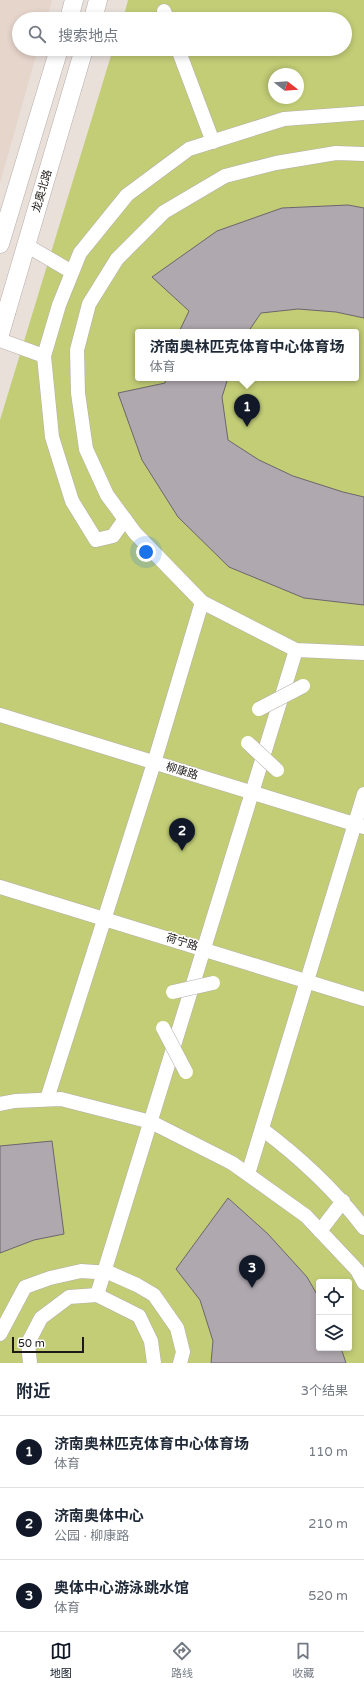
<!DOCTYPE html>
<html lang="zh">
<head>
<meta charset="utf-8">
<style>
  body { margin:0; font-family:"Varela Round","Noto Sans SC",sans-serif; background:#f6f6f7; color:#1f2937 }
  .controls { position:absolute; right:12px; bottom:12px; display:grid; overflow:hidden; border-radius:4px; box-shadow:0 2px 6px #0003 }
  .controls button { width:36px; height:36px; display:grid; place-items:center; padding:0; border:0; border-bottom:1px solid #e0e1e3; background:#fff; color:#1f2937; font:20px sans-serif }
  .compass { position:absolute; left:268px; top:68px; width:36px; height:36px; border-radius:50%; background:#fff; box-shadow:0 2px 6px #0003; rotate:107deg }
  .scale { position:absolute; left:12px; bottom:10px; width:72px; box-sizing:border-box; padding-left:4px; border:2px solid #1d1917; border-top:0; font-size:11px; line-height:14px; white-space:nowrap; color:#1d1917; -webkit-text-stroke:3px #fff; paint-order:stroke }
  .you { position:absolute; left:146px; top:552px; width:14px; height:14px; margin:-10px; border:3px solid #fff; border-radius:50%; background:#1a73e8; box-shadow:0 0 0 6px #1a73e833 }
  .badge { display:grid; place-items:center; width:26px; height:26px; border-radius:50%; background:#111827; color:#fff; font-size:13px; font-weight:700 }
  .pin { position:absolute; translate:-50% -33px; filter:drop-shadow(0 1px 2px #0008) }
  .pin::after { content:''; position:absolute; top:21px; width:14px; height:12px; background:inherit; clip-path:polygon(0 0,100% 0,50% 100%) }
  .popup { position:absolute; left:135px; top:329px; width:224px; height:52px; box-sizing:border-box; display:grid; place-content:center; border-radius:4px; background:#fff; filter:drop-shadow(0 1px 3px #0005); font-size:13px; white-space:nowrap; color:#747a83 }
  .popup b { font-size:15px; color:#1f2937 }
  .popup::after { content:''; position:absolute; left:50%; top:100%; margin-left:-8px; border:8px solid transparent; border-top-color:#fff }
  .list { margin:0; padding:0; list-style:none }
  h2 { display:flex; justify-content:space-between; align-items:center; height:52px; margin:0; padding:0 16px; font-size:17px }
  h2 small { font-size:13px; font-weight:400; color:#747a83 }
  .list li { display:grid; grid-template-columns:26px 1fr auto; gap:12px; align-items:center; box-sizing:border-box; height:72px; padding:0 16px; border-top:1px solid #e0e1e3 }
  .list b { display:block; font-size:15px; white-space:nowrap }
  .list p { margin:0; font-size:13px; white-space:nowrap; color:#747a83 }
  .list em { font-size:13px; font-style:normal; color:#747a83 }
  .icon { flex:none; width:22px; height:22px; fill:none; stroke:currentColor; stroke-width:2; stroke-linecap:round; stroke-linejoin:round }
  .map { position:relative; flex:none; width:364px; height:1363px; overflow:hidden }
  .search { position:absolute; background:#fff; box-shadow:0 2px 6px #0003; left:12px; right:12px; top:12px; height:44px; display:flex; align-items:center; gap:10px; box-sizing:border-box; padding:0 14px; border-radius:22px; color:#747a83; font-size:15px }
  .sheet { height:268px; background:#fff }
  nav { display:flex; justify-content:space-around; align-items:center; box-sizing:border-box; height:56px; border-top:1px solid #e0e1e3; background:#fff; font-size:11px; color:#747a83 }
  nav a { display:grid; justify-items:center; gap:2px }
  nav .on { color:#111827 }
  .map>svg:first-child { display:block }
  .built { fill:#e6d5cb }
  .green { fill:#c2cd76; fill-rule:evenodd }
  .building { fill:#b0a8af; stroke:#6d656c }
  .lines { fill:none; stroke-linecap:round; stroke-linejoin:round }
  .minor-casing { stroke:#b6ada8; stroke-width:15 }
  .major-casing { stroke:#b6ada8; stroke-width:19 }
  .minor { stroke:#fff; stroke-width:14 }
  .major { stroke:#fff; stroke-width:18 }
  .minor-bridge-casing { stroke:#b6ada8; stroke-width:15; stroke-linecap:butt }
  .minor-bridge { stroke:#fff; stroke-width:14 }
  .labels { text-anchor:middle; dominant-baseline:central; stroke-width:3; stroke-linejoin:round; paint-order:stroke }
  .street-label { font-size:11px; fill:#1d1917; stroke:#fff }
</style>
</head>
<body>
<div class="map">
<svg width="364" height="1363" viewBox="0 0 364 1363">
  <rect width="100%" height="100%" fill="#e9e0da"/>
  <polygon class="built" points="0,0 52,0 47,19 19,19 19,49 38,49 0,183"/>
  <path class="green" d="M128,0H364V1363H0V420L113,49H345V19H123ZM274,74H298V98H274ZM138,332H356V378H138ZM319,1282H349V1348H319Z"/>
  <g class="building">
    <polygon points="348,205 364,208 364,318 336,312 298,309 261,313 248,332 179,332 189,311 152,277 217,231 282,208"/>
    <polygon points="166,378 228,378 222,397 228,440 259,460 293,476 343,492 364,497 364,605 304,598 229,567 178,517 142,460 118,393 165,383"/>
    <polygon points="52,1141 64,1234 34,1240 0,1253 0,1146"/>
    <polygon points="228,1198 268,1234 307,1277 319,1298 319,1348 341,1348 346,1363 211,1363 213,1341 200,1300 176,1269"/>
  </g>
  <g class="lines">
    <defs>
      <g id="minor">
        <polyline points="164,11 167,19"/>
        <polyline points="178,49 213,142"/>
        <polyline points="364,154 336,153 276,163 225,176 164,212 117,259 89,304 77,350 78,393 86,449 107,495 135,533 202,602 296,650 364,653"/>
        <polyline points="26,245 72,272"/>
        <polyline points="0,340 44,356"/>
        <polyline points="125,519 113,536 96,540 72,501 52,437 44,356 59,305 80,253 127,195 189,149 284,119 364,113"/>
        <polyline points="0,715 364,827"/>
        <polyline points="0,887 364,999"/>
        <polyline points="47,1099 154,763 202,602"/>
        <polyline points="0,1104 15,1101 61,1099 151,1122 232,1163 306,1216 357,1270 364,1283"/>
        <path d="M262,1129C302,1159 334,1189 364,1228"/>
        <polyline points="248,1174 364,794"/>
        <polyline points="320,1231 343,1201"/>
        <polyline points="97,1295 296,650"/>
        <polyline points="0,1334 25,1287 50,1278 81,1271 110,1273 137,1285 154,1295 177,1328 183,1352 180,1363"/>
        <polyline points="30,1363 28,1343 41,1318 69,1297 97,1295 139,1316 151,1341 154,1363"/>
      </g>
      <g id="major">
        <polyline points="69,19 74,0"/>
        <polyline points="93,19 98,0"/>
        <polyline points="0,244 59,49"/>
        <polyline points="0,334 84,49"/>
      </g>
    </defs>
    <use href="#minor" class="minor-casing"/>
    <use href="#major" class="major-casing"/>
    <use href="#minor" class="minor"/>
    <use href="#major" class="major"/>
    <defs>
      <g id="minor-bridge">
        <polyline points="259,709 303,686"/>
        <polyline points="248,743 277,770"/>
        <polyline points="173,992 213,983"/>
        <polyline points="163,1028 186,1072"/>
      </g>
    </defs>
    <use href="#minor-bridge" class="minor-bridge-casing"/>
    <use href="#minor-bridge" class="minor-bridge"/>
  </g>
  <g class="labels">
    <g class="street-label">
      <text transform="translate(42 191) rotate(-74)">龙奥北路</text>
      <text transform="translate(182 771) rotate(17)">柳康路</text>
      <text transform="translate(182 942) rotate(17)">荷宁路</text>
    </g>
  </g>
</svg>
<div class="controls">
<button><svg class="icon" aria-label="locate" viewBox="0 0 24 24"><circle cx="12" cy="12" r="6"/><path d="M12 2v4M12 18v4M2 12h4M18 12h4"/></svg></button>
<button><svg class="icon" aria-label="layers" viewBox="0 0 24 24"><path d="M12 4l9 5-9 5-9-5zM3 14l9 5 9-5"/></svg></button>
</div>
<svg class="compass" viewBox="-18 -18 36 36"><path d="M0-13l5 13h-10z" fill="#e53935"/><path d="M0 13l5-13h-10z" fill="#747a83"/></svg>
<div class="scale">50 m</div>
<div class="you"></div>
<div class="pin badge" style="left:247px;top:427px">1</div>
<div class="popup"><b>济南奥林匹克体育中心体育场</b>体育</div>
<div class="pin badge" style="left:182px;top:851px">2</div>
<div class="pin badge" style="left:252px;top:1288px">3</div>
<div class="search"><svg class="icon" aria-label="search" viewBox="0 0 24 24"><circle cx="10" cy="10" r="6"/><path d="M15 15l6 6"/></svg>搜索地点</div>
</div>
<section class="sheet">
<h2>附近<small>3个结果</small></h2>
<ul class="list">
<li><span class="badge">1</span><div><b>济南奥林匹克体育中心体育场</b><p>体育</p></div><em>110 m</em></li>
<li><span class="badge">2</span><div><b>济南奥体中心</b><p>公园 · 柳康路</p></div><em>210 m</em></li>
<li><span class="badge">3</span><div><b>奥体中心游泳跳水馆</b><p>体育</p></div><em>520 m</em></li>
</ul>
</section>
<nav>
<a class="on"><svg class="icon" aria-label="map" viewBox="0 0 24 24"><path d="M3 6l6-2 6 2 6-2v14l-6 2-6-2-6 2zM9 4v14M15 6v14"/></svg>地图</a>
<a><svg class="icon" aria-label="directions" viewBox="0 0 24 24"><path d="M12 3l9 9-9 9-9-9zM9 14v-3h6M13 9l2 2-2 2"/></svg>路线</a>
<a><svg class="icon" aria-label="saved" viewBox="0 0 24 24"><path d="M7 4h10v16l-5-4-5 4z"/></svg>收藏</a>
</nav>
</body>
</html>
